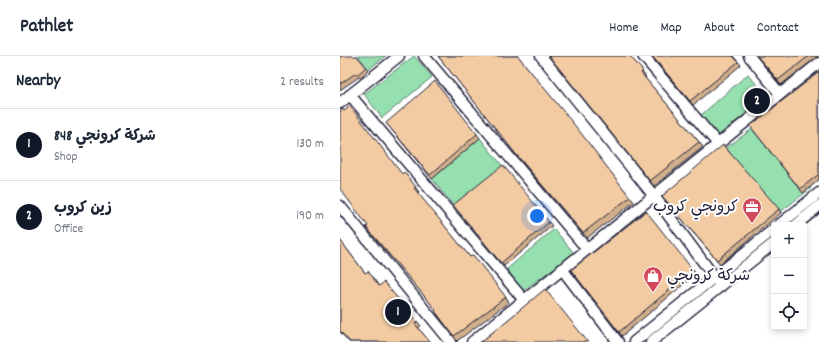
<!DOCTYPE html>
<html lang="en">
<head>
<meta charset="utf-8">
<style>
  body { margin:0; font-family:Dekko,"Playpen Sans Arabic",sans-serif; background:#f6f6f7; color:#1f2937 }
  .controls { position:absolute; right:12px; bottom:12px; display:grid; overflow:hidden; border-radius:4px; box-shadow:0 2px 6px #0003 }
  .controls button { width:36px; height:36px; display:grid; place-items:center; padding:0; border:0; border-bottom:1px solid #e0e1e3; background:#fff; color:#1f2937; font:20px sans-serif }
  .you { position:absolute; left:197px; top:160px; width:14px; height:14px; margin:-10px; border:3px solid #fff; border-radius:50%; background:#1a73e8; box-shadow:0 0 0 6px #1a73e833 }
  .badge { display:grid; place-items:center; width:26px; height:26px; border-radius:50%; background:#111827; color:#fff; font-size:13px; font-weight:700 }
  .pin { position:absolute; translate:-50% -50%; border:2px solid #fff; box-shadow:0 1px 4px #0006 }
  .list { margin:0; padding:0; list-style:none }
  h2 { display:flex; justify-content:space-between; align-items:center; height:52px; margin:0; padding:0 16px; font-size:17px }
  h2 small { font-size:13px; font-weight:400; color:#747a83 }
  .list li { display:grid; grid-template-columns:26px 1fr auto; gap:12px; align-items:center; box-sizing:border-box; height:72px; padding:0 16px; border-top:1px solid #e0e1e3 }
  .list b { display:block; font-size:15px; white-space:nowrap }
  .list p { margin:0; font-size:13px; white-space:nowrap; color:#747a83 }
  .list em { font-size:13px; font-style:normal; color:#747a83 }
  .icon { flex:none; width:22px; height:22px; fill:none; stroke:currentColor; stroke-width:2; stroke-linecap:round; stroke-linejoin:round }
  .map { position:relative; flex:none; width:479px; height:286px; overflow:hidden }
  header { display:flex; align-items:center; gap:24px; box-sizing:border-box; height:56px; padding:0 20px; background:#fff; border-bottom:1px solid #e0e1e3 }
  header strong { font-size:19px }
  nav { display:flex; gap:22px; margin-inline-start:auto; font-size:14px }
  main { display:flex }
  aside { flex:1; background:#fff }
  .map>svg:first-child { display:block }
  .green { fill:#96dfaf; stroke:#5c8075 }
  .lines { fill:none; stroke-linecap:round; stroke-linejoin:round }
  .minor-casing { stroke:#22223b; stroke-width:13 }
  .minor { stroke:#fff; stroke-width:10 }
  .wall { fill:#d1af8b; stroke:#22223b }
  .building { fill:#f3cba2; stroke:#22223b }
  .labels { text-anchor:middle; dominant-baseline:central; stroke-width:4; stroke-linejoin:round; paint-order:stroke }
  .poi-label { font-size:16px; fill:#22223b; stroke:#fff; text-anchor:end }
</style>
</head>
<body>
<header>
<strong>Pathlet</strong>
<nav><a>Home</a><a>Map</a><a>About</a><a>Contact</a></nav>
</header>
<main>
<aside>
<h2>Nearby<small>2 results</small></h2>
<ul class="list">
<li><span class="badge">1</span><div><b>شركة كرونجي 848</b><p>Shop</p></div><em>130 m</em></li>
<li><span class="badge">2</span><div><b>زين كروب</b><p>Office</p></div><em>190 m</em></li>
</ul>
</aside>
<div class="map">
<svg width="479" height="286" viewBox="0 0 479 286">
  <rect width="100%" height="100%" fill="#fff"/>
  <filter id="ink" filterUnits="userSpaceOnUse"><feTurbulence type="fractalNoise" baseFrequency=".025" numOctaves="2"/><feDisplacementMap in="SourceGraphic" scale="8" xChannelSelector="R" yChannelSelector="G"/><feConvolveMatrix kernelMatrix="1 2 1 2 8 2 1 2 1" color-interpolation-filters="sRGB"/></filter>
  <g filter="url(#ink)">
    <g class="green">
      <polygon points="18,0 46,0 29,13"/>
      <polygon points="74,0 92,21 42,62 24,38"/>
      <polygon points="408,18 427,41 379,79 378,78 376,80 361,59"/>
      <polygon points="423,65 471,132 439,157 386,92"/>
      <polygon points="140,82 165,113 116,153 92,123"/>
      <polygon points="214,173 234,197 183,235 167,213"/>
    </g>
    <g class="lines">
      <defs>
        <g id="minor">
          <polyline points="84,0 247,193"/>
          <polyline points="201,0 314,140 381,230"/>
          <polyline points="303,0 378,88"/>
          <polyline points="409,0 440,38"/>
          <polyline points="10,39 184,244"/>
          <polyline points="0,47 59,0"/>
          <polyline points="0,150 111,286"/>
          <polyline points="439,169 479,137"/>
          <polyline points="456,169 479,150"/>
          <polyline points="222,213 278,286"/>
          <polyline points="132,286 479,7"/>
          <polyline points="294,286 434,173"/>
          <polyline points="311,286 434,187"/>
        </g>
      </defs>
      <use href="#minor" class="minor-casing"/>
      <use href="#minor" class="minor"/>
    </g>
    <g class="wall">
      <polygon points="0,0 26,11 28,14 20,22 19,21 0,34"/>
      <polygon points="98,0 178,0 294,146 247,182 179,102"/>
      <polygon points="208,0 290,0 306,21 305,22 359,86 363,91 314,130"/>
      <polygon points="312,0 393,0 401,9 353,49"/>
      <polygon points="417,0 478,0 441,29"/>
      <polygon points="479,16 479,124 463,137 413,74"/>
      <polygon points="46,67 137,78 140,82 92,123"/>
      <polygon points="64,116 79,136 77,137 130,201 166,241 169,246 117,285 98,260 96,254 30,176 26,171 28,170 62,118"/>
      <polygon points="322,140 439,153 441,157 380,208"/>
      <polygon points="113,149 209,166 212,170 164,210"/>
      <polygon points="0,184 25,217 77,265 81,270 78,272 90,286 9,286 0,276"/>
      <polygon points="231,214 353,214 356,218 282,280"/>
    </g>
    <g class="building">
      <polygon points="0,0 17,0 26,11 17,19 16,17 0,28"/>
      <polygon points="98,0 178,0 237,72 290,141 243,177 175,97"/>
      <polygon points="209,0 290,0 303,15 301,17 359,86 310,125"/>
      <polygon points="312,0 393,0 398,6 350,45"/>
      <polygon points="417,0 469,0 438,24"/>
      <polygon points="479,16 479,118 460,133 410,70"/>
      <polygon points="95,25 137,78 90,119 46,67"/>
      <polygon points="10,50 62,118 64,116 76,131 74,132 130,201 133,199 166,241 114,280 95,255 96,254 26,171 28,170 0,133 0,55 3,53 4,55"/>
      <polygon points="383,89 439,153 377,204 322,140"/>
      <polygon points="163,109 209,166 161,207 113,149"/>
      <polygon points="306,155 353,214 279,276 231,214"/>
      <polygon points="0,184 25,217 28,215 39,230 44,226 77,265 75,268 90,286 10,286 0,275"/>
      <polygon points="205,233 248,286 141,286"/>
    </g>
  </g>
  <defs>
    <symbol id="office-pin" viewBox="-11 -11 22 30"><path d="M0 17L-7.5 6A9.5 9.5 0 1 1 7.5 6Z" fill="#d1495b" stroke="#fff"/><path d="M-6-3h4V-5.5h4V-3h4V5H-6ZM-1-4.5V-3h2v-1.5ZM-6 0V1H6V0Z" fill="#fff"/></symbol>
    <symbol id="shop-pin" viewBox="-11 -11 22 30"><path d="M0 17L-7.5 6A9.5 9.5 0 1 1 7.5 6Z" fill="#d1495b" stroke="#fff"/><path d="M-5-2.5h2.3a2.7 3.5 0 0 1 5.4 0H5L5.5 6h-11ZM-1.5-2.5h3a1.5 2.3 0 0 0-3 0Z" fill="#fff"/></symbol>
  </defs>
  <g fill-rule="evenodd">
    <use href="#office-pin" x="401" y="140" width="22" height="30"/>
    <use href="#shop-pin" x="302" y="209" width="22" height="30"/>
  </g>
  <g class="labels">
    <g class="poi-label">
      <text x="398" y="151">كرونجي كروب</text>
      <text x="327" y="220" text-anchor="start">شركة كرونجي</text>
    </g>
  </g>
</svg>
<div class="controls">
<button>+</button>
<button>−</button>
<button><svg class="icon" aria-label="locate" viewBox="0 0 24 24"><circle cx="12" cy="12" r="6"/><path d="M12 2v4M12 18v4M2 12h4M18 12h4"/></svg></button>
</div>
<div class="you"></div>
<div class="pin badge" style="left:58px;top:256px">1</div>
<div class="pin badge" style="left:417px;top:45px">2</div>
</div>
</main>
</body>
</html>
